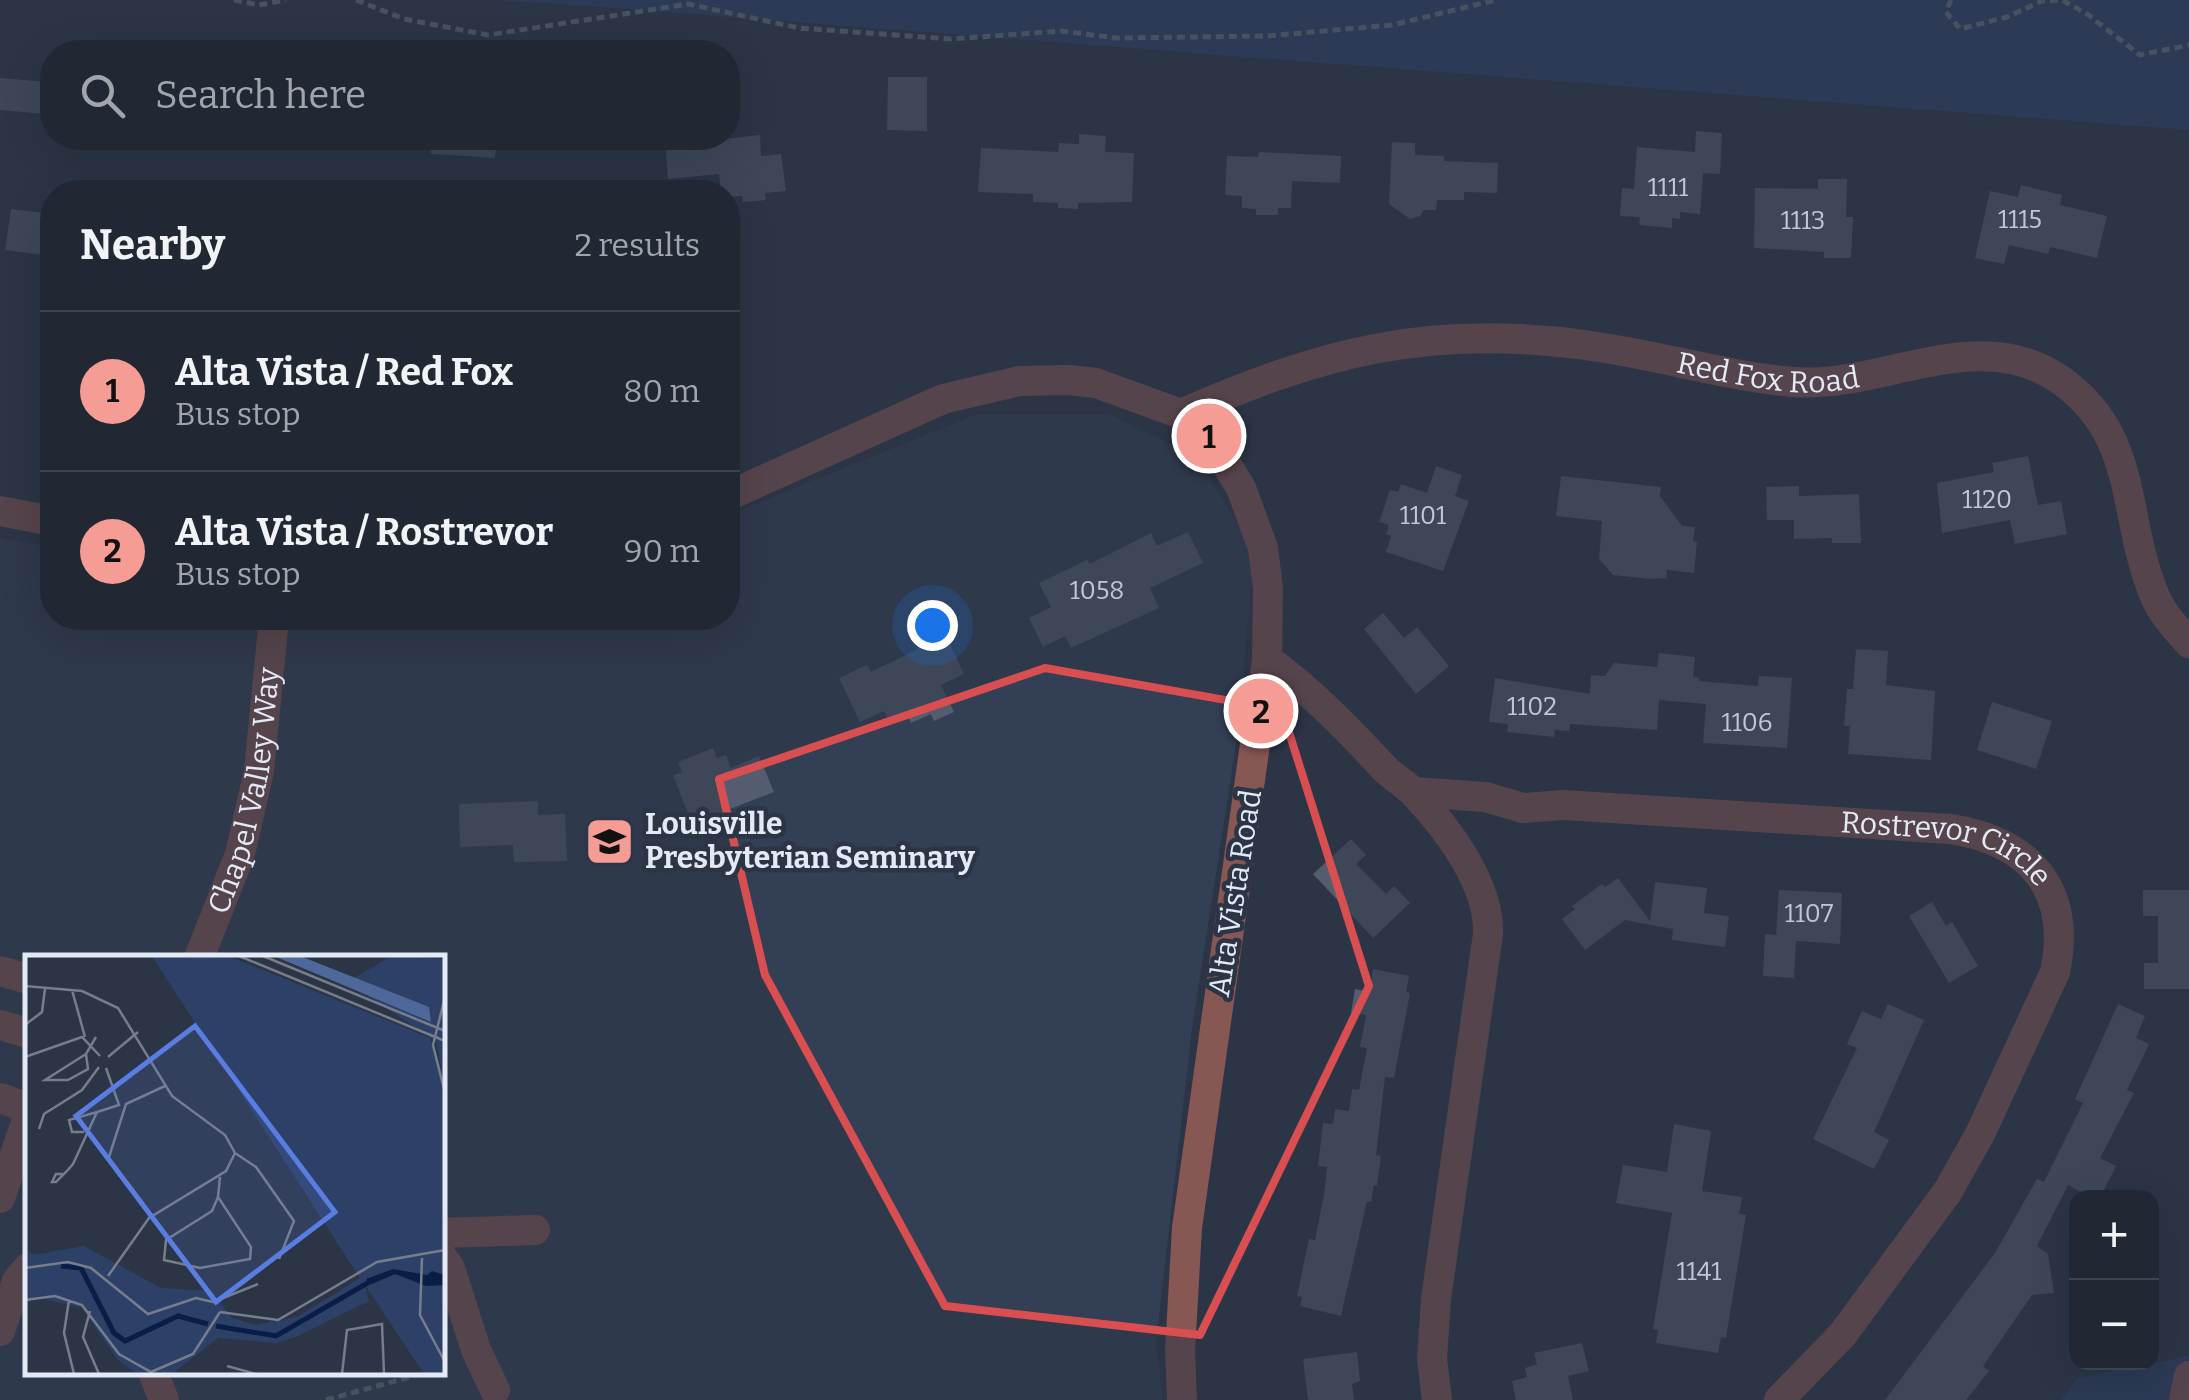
<!DOCTYPE html>
<html lang="en">
<head>
<meta charset="utf-8">
<style>
  body { margin:0; font-family:Bitter,serif; background:#2d3440; color:#f1f3f6 }
  .controls { position:absolute; right:30px; bottom:30px; display:grid; overflow:hidden; border-radius:20px; box-shadow:0 10px 40px #0002 }
  .controls button { width:90px; height:90px; display:grid; place-items:center; padding:0; border:0; border-bottom:2px solid #3e444f; background:#212834; color:#f1f3f6; font:50px sans-serif }
  .you { position:absolute; left:932px; top:625px; width:35px; height:35px; margin:-25px; border:8px solid #fff; border-radius:50%; background:#1a73e8; box-shadow:0 0 0 15px #1a73e833 }
  .badge { display:grid; place-items:center; width:65px; height:65px; border-radius:50%; background:#f59c95; color:#111; font-size:32px; font-weight:700 }
  .pin { position:absolute; translate:-50% -50%; border:5px solid #fff; box-shadow:0 2px 10px #0006 }
  .list { margin:0; padding:0; list-style:none }
  h2 { display:flex; justify-content:space-between; align-items:center; height:130px; margin:0; padding:0 40px; font-size:42px }
  h2 small { font-size:32px; font-weight:400; color:#a2a6ac }
  .list li { display:grid; grid-template-columns:65px 1fr auto; gap:30px; align-items:center; box-sizing:border-box; height:160px; padding:0 40px; border-top:2px solid #3e444f }
  .list b { display:block; font-size:38px; white-space:nowrap }
  .list p { margin:0; font-size:32px; white-space:nowrap; color:#a2a6ac }
  .list em { font-size:32px; font-style:normal; color:#a2a6ac }
  .icon { flex:none; width:55px; height:55px; fill:none; stroke:currentColor; stroke-width:2; stroke-linecap:round; stroke-linejoin:round }
  .map { position:relative; flex:none; width:2189px; height:1400px; overflow:hidden }
  .search { position:absolute; background:#212834; box-shadow:0 10px 40px #0002; left:40px; top:40px; width:700px; height:110px; display:flex; align-items:center; gap:25px; box-sizing:border-box; padding:0 35px; border-radius:40px; color:#a2a6ac; font-size:38px }
  .panel { position:absolute; background:#212834; box-shadow:0 10px 40px #0002; left:40px; top:180px; width:700px; height:450px; border-radius:40px }
  .map>svg:first-child { display:block }
  .built { fill:#333f55; fill-rule:evenodd }
  .green { fill:#2d4168 }
  .building { fill:#535d6f }
  .lines { fill:none; stroke-linecap:round; stroke-linejoin:round }
  .path { stroke:#6b7382; stroke-width:5; stroke-dasharray:8 5; stroke-linecap:butt }
  .minor { stroke:#875753; stroke-width:30 }
  .marked { fill:none; stroke:#d94f51; stroke-width:8; stroke-linejoin:round }
  .labels { text-anchor:middle; dominant-baseline:central; stroke-width:9; stroke-linejoin:round; paint-order:stroke }
  .number-label { font-size:25px; fill:#c0c7d4 }
  .street-label { font-size:30px; fill:#e4eaf5; stroke:#2c3546 }
  .poi-label { font-size:30px; font-weight:bold; fill:#e4eaf5; stroke:#2c3546; text-anchor:start }
  .inset-river { fill:none; stroke:#091d47; stroke-width:5 }
  .inset-road { fill:none; stroke:#767d8c; stroke-width:2.5 }
  .view { fill:#597de1; fill-opacity:0.15; stroke:#597de1; stroke-width:5 }
  .inset-edge { fill:none; stroke:#e4eaf5; stroke-width:5 }
</style>
</head>
<body>
<div class="map">
<svg width="2189" height="1400" viewBox="0 0 2189 1400">
  <rect width="100%" height="100%" fill="#2c3546"/>
  <path class="built" d="M975,415H1111L1196,456L1254,551L1239,725L1192,1029L1156,1343L1163,1400H0V538L52,547V618H728V515ZM28,958H442V1372H28Z"/>
  <g class="green">
    <polygon points="490,0 2189,0 2189,130 590,6"/>
    <polygon points="2189,1356 2189,1400 2061,1400 2078,1378"/>
  </g>
  <g class="building">
    <polygon points="888,77 927,77 927,131 887,130"/>
    <polygon points="0,78 48,82 45,114 0,110"/>
    <polygon points="1696,131 1722,133 1720,174 1703,173 1700,214 1680,212 1680,219 1672,218 1672,228 1639,225 1640,217 1620,216 1622,188 1634,189 1637,147 1695,152"/>
    <polygon points="1079,134 1106,136 1105,152 1134,153 1132,202 1078,203 1078,209 1058,208 1058,203 1033,202 1033,194 978,192 981,148 1058,152 1059,143 1079,144"/>
    <polygon points="760,135 761,156 781,154 786,191 765,193 766,200 743,202 742,196 728,197 728,192 721,192 719,174 668,179 665,138 698,138 698,142"/>
    <polygon points="432,138 497,138 495,158 431,154"/>
    <polygon points="1392,142 1415,143 1415,155 1444,156 1444,161 1498,163 1497,193 1464,192 1464,200 1437,200 1436,210 1424,210 1420,216 1410,219 1389,204"/>
    <polygon points="1259,152 1341,156 1340,183 1292,181 1291,208 1278,208 1278,215 1256,215 1256,209 1242,208 1242,196 1225,195 1227,156 1258,157"/>
    <polygon points="1818,179 1847,179 1846,217 1853,217 1851,258 1824,258 1824,252 1754,248 1755,188 1818,189"/>
    <polygon points="2021,185 2062,195 2060,205 2107,216 2097,258 2050,247 2048,254 2009,245 2004,264 1975,258 1990,191 2018,197"/>
    <polygon points="11,209 52,214 52,256 5,250"/>
    <polygon points="2028,456 2038,505 2061,501 2067,534 2015,544 2010,520 1942,533 1937,483 1994,472 1992,463"/>
    <polygon points="1436,466 1462,475 1455,496 1469,501 1443,571 1386,552 1391,536 1386,534 1389,525 1379,522 1390,490 1398,492 1401,484 1427,493"/>
    <polygon points="1561,476 1661,487 1660,496 1682,526 1695,527 1693,541 1697,542 1694,573 1667,570 1666,578 1650,579 1613,575 1599,559 1602,521 1556,516"/>
    <polygon points="1799,486 1799,496 1859,494 1861,543 1832,543 1832,538 1794,539 1794,520 1767,520 1766,487"/>
    <polygon points="1188,532 1203,563 1150,588 1159,608 1071,648 1065,636 1043,647 1029,618 1051,607 1039,583 1087,560 1090,564 1151,533 1157,546"/>
    <polygon points="1383,613 1404,638 1417,627 1449,666 1416,694 1364,629"/>
    <polygon points="944,631 964,674 941,685 954,712 934,721 931,714 911,723 906,713 889,721 884,711 860,722 839,678 867,665 871,672 918,649 916,644"/>
    <polygon points="1856,649 1888,651 1886,685 1935,691 1931,760 1848,754 1850,726 1844,726 1847,689 1853,689"/>
    <polygon points="1659,653 1695,657 1693,677 1699,678 1699,681 1758,686 1759,676 1792,678 1787,748 1703,743 1706,704 1659,700 1657,730 1570,724 1569,731 1555,730 1554,737 1507,732 1508,724 1489,722 1495,678 1590,694 1591,675 1605,676 1614,663 1657,667"/>
    <polygon points="1992,702 2052,721 2036,769 1977,750"/>
    <polygon points="713,748 717,758 726,755 731,768 759,756 774,792 730,809 734,819 714,827 711,819 693,826 673,775 682,772 678,762"/>
    <polygon points="538,801 538,815 565,814 567,861 514,862 513,845 460,847 459,804"/>
    <polygon points="1351,839 1366,855 1356,864 1386,894 1394,886 1410,903 1373,938 1313,874"/>
    <polygon points="1618,878 1650,921 1655,882 1707,888 1704,913 1729,916 1725,947 1672,940 1673,929 1625,920 1585,950 1562,919 1575,909 1572,906 1602,884 1605,887"/>
    <polygon points="1779,890 1842,893 1840,944 1796,941 1794,978 1763,976 1765,934 1776,935"/>
    <polygon points="2143,890 2189,890 2189,989 2144,989 2144,963 2158,963 2158,916 2143,916"/>
    <polygon points="1932,902 1946,926 1952,922 1978,966 1949,983 1909,916"/>
    <polygon points="1373,969 1409,976 1406,992 1410,993 1394,1078 1385,1077 1376,1155 1381,1156 1377,1186 1374,1185 1371,1202 1367,1201 1341,1316 1300,1306 1302,1297 1297,1296 1309,1239 1315,1240 1324,1195 1327,1167 1318,1166 1323,1123 1333,1124 1335,1109 1349,1111 1352,1089 1359,1090 1367,1048 1360,1047 1366,1015 1351,1013 1355,989 1370,992"/>
    <polygon points="1888,1004 1924,1020 1874,1132 1889,1140 1874,1169 1813,1139 1857,1048 1847,1044 1862,1011 1881,1019"/>
    <polygon points="2118,1004 2145,1016 2136,1038 2149,1044 2127,1090 2134,1093 2100,1158 2116,1166 2100,1198 2092,1198 2068,1185 2037,1246 2048,1254 2054,1293 2032,1295 1983,1366 1989,1371 1966,1400 1885,1400 1995,1253 2037,1179 2044,1182 2083,1103 2075,1099"/>
    <polygon points="1674,1124 1711,1131 1702,1191 1742,1197 1739,1214 1746,1215 1726,1338 1721,1337 1718,1353 1656,1343 1658,1330 1653,1329 1672,1213 1616,1203 1623,1165 1667,1172"/>
    <polygon points="1582,1343 1589,1371 1568,1376 1573,1400 1516,1400 1512,1381 1527,1377 1525,1368 1537,1364 1534,1353"/>
    <polygon points="1357,1352 1360,1381 1352,1384 1354,1400 1308,1400 1303,1359"/>
  </g>
  <g class="lines">
    <g class="path">
      <polyline points="234,0 259,5 286,0"/>
      <polyline points="356,0 404,19 488,35 688,4 799,28 951,39 1061,31 1116,38 1267,36 1392,25 1496,0"/>
      <polyline points="1951,0 1946,12 1960,29 2007,17 2042,1 2062,0 2087,14 2140,55 2189,45"/>
      <polyline points="326,1400 428,1372"/>
    </g>
    <g class="minor">
      <path id="s1" d="M1181,414C1321,352 1430,324 1585,345C1654,354 1724,376 1793,382C1882,389 1977,323 2059,379C2140,435 2121,514 2154,594C2161,613 2176,628 2189,643"/>
      <polyline points="728,496 943,399 1019,381 1068,380 1096,383 1181,414 1209,436 1241,488 1263,548 1268,588 1267,659 1187,1228 1180,1351 1182,1400"/>
      <polyline points="0,511 52,521"/>
      <path d="M1267,659C1311,691 1348,729 1385,769C1394,778 1406,784 1415,794C1448,829 1490,885 1488,934L1436,1299L1432,1359L1437,1400"/>
      <path id="s2" d="M1414,792L1485,797L1523,808L1563,805L1951,829C2031,842 2072,890 2055,972L1980,1134L1948,1191L1843,1334L1779,1400"/>
      <path id="s3" d="M199,958L240,854L259,771L274,618"/>
      <polyline points="0,971 28,979"/>
      <polyline points="0,1025 28,1033"/>
      <polyline points="0,1098 28,1108"/>
      <polyline points="0,1198 28,1117"/>
      <polyline points="442,1233 535,1230"/>
      <polyline points="442,1257 450,1268 476,1350 495,1390"/>
      <polyline points="0,1331 17,1281 28,1268"/>
      <polyline points="153,1372 164,1400"/>
      <polyline points="2184,1400 2189,1376"/>
    </g>
  </g>
  <path d="M0 0H2189V1400H0ZM1045,668L1282,710L1369,986L1200,1335L945,1306L765,975L719,779Z" fill="#2c3546" fill-opacity=".55" fill-rule="evenodd"/>
  <path class="marked" d="M1045,668L1282,710L1369,986L1200,1335L945,1306L765,975L719,779Z"/>
  <defs>
    <symbol id="university-square" viewBox="-11 -11 22 22"><rect x="-9" y="-9" width="18" height="18" rx="4" fill="#f59c95" stroke="#2c3546"/><path d="M0-5L7-2L0 1L-7-2ZM-4 1L0 2.5L4 1V4Q0 6-4 4Z" fill="#111"/></symbol>
  </defs>
  <g fill-rule="evenodd">
    <use href="#university-square" x="582" y="814" width="55" height="55"/>
  </g>
  <g class="labels">
    <g class="number-label">
      <text x="1668" y="188">1111</text>
      <text x="2020" y="220">1115</text>
      <text x="1803" y="221">1113</text>
      <text x="1987" y="500">1120</text>
      <text x="1423" y="516">1101</text>
      <text x="1097" y="591">1058</text>
      <text x="1532" y="707">1102</text>
      <text x="1747" y="723">1106</text>
      <text x="1809" y="914">1107</text>
      <text x="1699" y="1272">1141</text>
    </g>
    <g class="street-label">
      <text stroke="none"><textPath href="#s1" startOffset="602">Red Fox Road</textPath></text>
      <text stroke="none"><textPath href="#s3" startOffset="175">Chapel Valley Way</textPath></text>
      <text stroke="none"><textPath href="#s2" startOffset="540">Rostrevor Circle</textPath></text>
      <text transform="translate(1235 893) rotate(-81)">Alta Vista Road</text>
    </g>
    <g class="poi-label">
      <text x="645" y="824">Louisville<tspan x="645" dy="34">Presbyterian Seminary</tspan></text>
    </g>
  </g>
  <g transform="translate(25 955)">
    <rect width="420" height="420" fill="#2c3546"/>
    <path d="M127,1H203L405,83L420,142V419H399L339,328L344,346L273,381L252,388L193,383L147,419L111,418L93,405L57,353L13,342L0,349V293L8,300L59,291L136,333L186,336L207,363L231,370L272,362L335,323ZM367,1L420,4V131L411,86L322,27Z" fill="#2d4168"/>
    <path d="M249,1H275L404,52L406,67Z" fill="#4e6899"/>
    <path d="M368,314L402,320L407,316L420,320V330L401,331L370,319L347,329L341,324Z" fill="#091d47"/>
    <path class="inset-river" d="M36,311L56,313L89,378L100,386L153,361L183,369M191,371L251,381L346,326"/>
    <path class="inset-road" d="M214,1L420,86M238,1L420,76M0,31L57,36L93,53L147,141L200,180L210,198L201,216L124,263L83,321M47,35L60,82M420,42L408,90L420,138M0,70L17,57L20,34M61,99L20,125H43L63,114L61,99L71,82M0,102L57,82L75,101M83,102L113,77M14,174L19,159L57,135L74,112M59,177H47L44,165L72,157M210,198L231,212L269,266L254,304M84,202L101,149L140,131M39,219H31L27,227H31L42,216L48,209L72,157L94,150L81,113M193,242L187,256L141,285L139,305L175,313L225,304L226,292L193,242L195,222M397,303L395,360L420,407M0,313L43,307L66,313L123,359L171,343L188,347M0,345L30,341L57,350L94,399L126,417L168,399L195,357M44,345L39,378L49,419M188,347L233,329M65,356L58,382L74,419M195,357L253,365L352,307L420,295M202,411L231,419M317,419L322,375L357,369L359,419"/>
    <path class="view" d="M170,71L310,257L191,347L51,161Z"/>
    <rect width="420" height="420" class="inset-edge"/>
  </g>
</svg>
<div class="controls">
<button>+</button>
<button>−</button>
</div>
<div class="you"></div>
<div class="pin badge" style="left:1209px;top:436px">1</div>
<div class="pin badge" style="left:1261px;top:711px">2</div>
<div class="search"><svg class="icon" aria-label="search" viewBox="0 0 24 24"><circle cx="10" cy="10" r="6"/><path d="M15 15l6 6"/></svg>Search here</div>
<section class="panel">
<h2>Nearby<small>2 results</small></h2>
<ul class="list">
<li><span class="badge">1</span><div><b>Alta Vista / Red Fox</b><p>Bus stop</p></div><em>80 m</em></li>
<li><span class="badge">2</span><div><b>Alta Vista / Rostrevor</b><p>Bus stop</p></div><em>90 m</em></li>
</ul>
</section>
</div>
</body>
</html>
